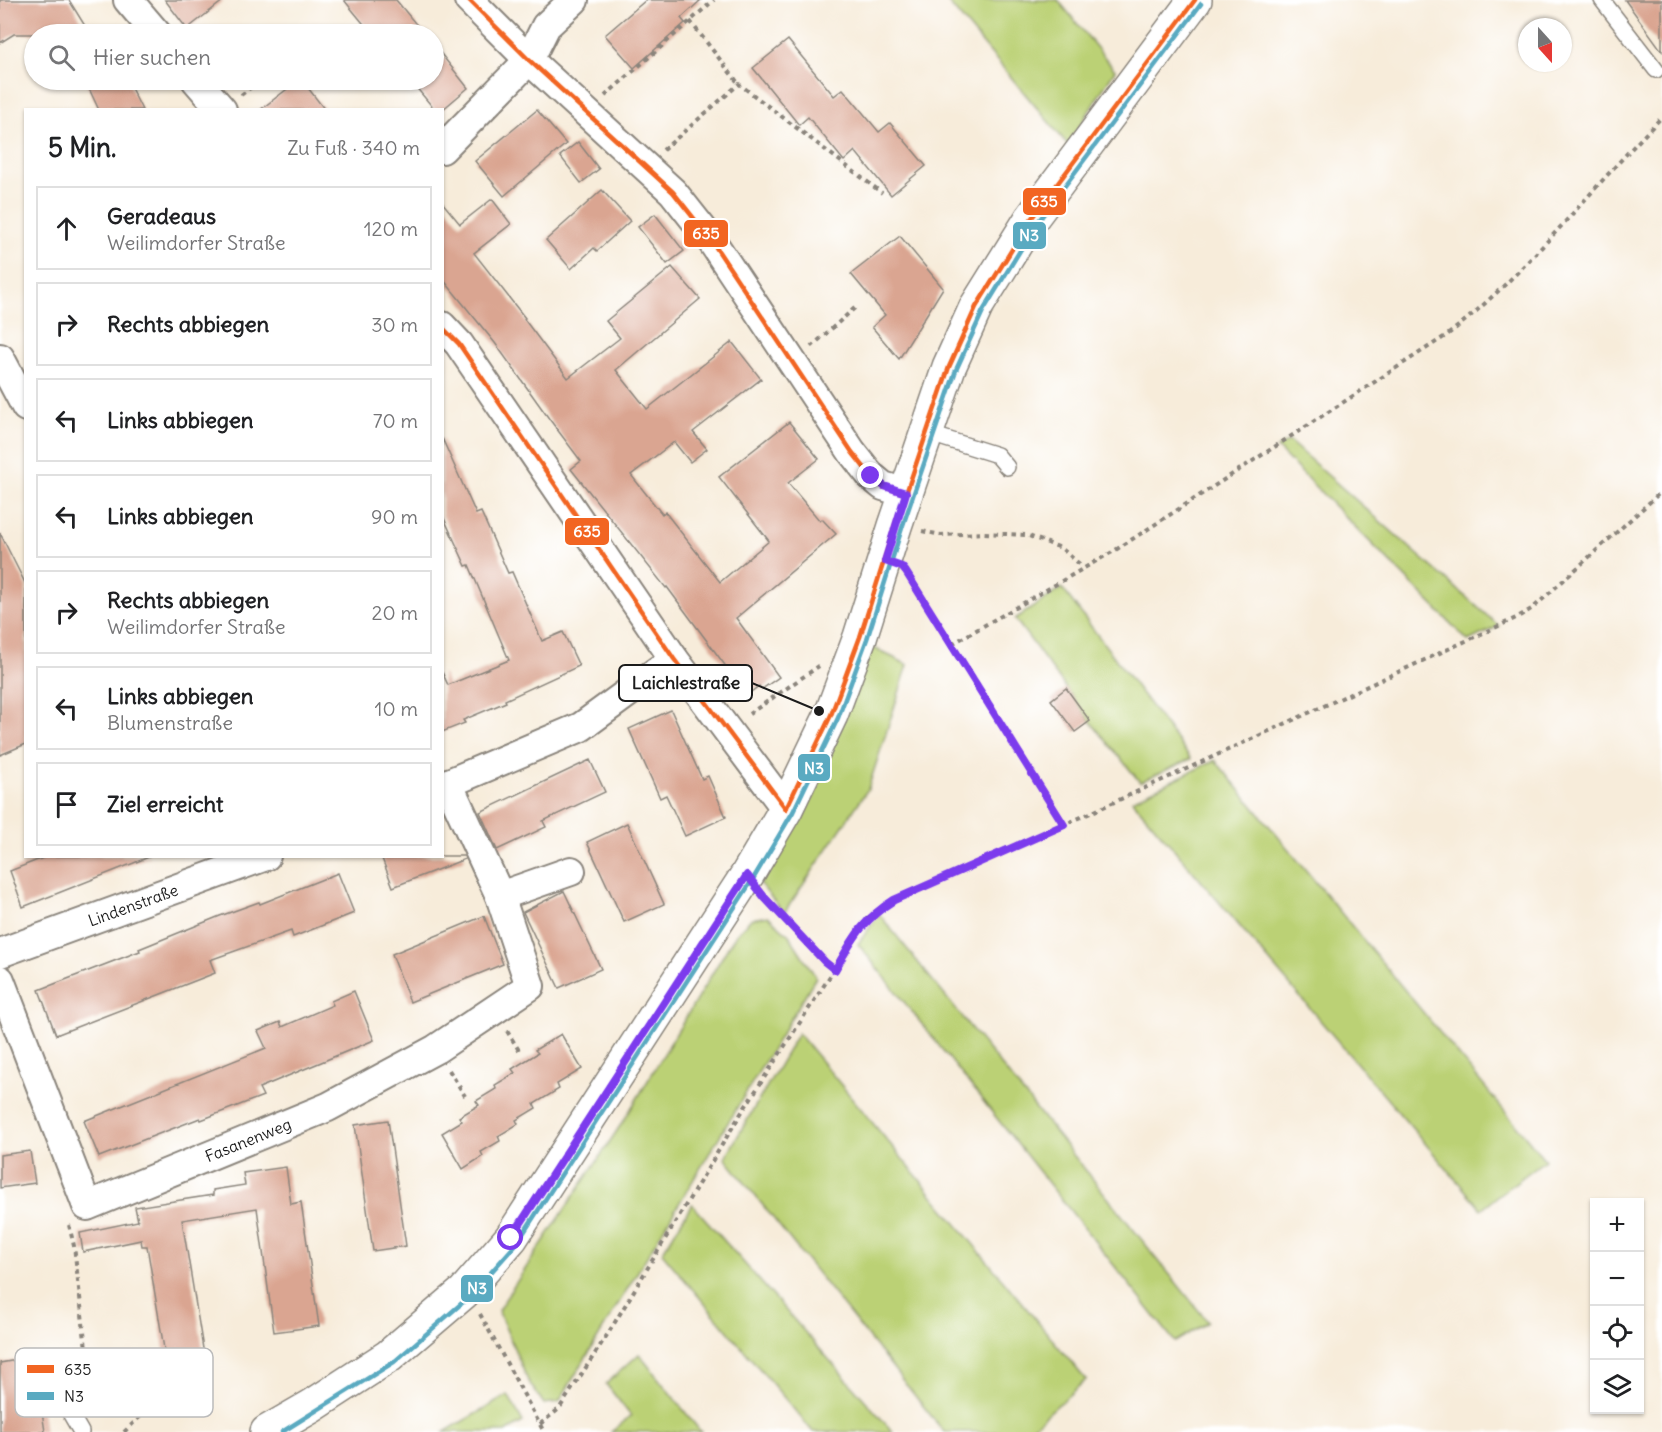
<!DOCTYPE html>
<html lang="de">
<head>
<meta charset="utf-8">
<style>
  body { margin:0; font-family:Delius,sans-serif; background:#f6f6f6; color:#202124 }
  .controls { position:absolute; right:18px; bottom:18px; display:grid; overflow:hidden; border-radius:0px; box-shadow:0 2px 4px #0004 }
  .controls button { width:54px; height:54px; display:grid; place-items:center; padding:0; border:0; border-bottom:2px solid #e0e0e0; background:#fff; color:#202124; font:30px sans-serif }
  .compass { position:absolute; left:1518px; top:18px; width:54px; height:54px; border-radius:50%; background:#fff; box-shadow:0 2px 4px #0004; rotate:159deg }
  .stop { position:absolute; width:18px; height:18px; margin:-14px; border:4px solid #7c3aed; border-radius:50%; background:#fff }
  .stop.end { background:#7c3aed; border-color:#fff; box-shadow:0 2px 6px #0008 }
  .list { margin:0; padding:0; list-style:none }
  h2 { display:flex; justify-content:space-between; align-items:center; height:78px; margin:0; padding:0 24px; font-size:26px }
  h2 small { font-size:20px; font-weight:400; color:#757577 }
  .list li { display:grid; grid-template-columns:39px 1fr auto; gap:18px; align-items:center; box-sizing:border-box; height:84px; margin:0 12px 12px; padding:0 12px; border:2px solid #e0e0e0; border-radius:0px }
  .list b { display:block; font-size:22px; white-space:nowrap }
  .list p { margin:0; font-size:20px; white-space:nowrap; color:#757577 }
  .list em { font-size:20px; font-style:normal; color:#757577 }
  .icon { flex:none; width:33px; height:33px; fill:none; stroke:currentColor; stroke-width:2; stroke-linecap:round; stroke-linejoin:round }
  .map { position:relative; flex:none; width:1662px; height:1432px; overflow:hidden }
  .search { position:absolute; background:#fff; box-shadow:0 2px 4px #0004; left:24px; top:24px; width:420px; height:66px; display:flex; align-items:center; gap:15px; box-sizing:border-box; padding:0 21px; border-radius:33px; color:#757577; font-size:22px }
  .panel { position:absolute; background:#fff; box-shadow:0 2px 4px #0004; left:24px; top:108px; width:420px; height:750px; border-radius:0px }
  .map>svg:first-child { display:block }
  .green { fill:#bbd175; stroke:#6c7648; stroke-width:1.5 }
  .building { fill:#daa591 }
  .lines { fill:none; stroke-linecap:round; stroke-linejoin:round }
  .lane-casing { stroke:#8a847b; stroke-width:18 }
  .street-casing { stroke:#8a847b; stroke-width:32 }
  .secondary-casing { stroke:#8a847b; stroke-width:36 }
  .path { stroke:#8a847b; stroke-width:4; stroke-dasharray:4.5 4.5; stroke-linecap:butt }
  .lane { stroke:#fff; stroke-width:15 }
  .street { stroke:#fff; stroke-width:28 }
  .secondary { stroke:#fff; stroke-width:33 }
  .bus-1-casing { stroke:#fff; stroke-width:9 }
  .bus-2-casing { stroke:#fff; stroke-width:9 }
  .bus-1 { stroke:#f26522; stroke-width:4.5 }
  .bus-2 { stroke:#5aaac1; stroke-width:4.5 }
  .route { stroke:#7c3aed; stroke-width:8 }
  .labels { text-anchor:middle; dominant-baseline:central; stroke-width:5; stroke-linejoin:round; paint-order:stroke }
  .street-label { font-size:16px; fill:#1c1c1c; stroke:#fff }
  .key { fill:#fff; stroke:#bbb; stroke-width:1.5 }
  .key-label { font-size:16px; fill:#1c1c1c }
  .leader { fill:none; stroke:#1c1c1c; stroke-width:2 }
  .callout-dot { fill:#1c1c1c; stroke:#fff; stroke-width:2 }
  .callout { fill:#fff; stroke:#1c1c1c; stroke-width:2 }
  .callout-label { font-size:18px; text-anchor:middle; font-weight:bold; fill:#1c1c1c }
  .line-badge { stroke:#fff; stroke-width:2 }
  .badge-label { font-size:16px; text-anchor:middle; font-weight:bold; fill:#fff }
</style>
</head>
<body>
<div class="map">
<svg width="1662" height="1432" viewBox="0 0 1662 1432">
  <rect width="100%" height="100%" fill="#fff"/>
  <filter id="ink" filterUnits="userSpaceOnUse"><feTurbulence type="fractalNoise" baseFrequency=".0167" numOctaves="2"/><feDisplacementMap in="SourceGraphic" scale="12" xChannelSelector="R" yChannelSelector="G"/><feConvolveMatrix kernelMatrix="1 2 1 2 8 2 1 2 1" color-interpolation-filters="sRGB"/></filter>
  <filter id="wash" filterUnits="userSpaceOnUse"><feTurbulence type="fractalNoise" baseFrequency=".008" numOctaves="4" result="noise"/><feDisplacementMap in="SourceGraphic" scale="24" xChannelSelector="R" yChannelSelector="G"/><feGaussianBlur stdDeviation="1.35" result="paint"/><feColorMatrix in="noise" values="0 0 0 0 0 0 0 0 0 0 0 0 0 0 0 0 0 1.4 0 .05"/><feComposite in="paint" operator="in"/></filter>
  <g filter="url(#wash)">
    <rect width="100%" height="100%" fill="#f7ecda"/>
    <g class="green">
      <polygon points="946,0 1058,0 1115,70 1068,145"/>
      <polygon points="1289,441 1491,619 1499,626 1468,641 1277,448"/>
      <polygon points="1062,588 1191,759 1140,782 1090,721 1015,619"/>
      <polygon points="872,647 908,665 868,789 784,913 760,884"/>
      <polygon points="1215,760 1545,1160 1481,1209 1132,800"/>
      <polygon points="879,914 1208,1322 1175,1342 858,944"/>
      <polygon points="768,916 789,935 816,977 559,1402 544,1404 528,1381 498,1310 626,1117 736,934 751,919"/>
      <polygon points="798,1033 1086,1380 1027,1432 944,1432 725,1158"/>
      <polygon points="692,1204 893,1432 813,1432 662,1253"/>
      <polygon points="639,1354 701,1432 611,1432 631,1416 606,1384"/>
      <polygon points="508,1395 523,1422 506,1432 444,1432"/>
    </g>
    <g id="blocks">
      <g class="building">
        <polygon points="0,0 69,0 90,34 14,34 0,43"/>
        <polygon points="165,0 224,0 187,29"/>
        <polygon points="344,0 396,0 424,34 372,34"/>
        <polygon points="646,0 701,0 681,18 685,23 634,68 605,35"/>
        <polygon points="1625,0 1662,0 1662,51"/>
        <polygon points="788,40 834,96 843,89 879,132 890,123 926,166 891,195 855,151 844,161 808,117 799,125 753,68"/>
        <polygon points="434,45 468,88 442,110 435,110 410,80 434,80"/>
        <polygon points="85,80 127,80 142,110 99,110"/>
        <polygon points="299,80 302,80 325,110 260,110"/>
        <polygon points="537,110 566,144 504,196 475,161"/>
        <polygon points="578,142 599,169 581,183 560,156"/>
        <polygon points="602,190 630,221 597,251 594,248 571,269 546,240"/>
        <polygon points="492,199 511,224 474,253 525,318 524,319 568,378 620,338 606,321 672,267 700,299 616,370 647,409 732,342 761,379 693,432 707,449 690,462 674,442 631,475 662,514 665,512 720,582 769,541 719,477 789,422 819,459 788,483 820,521 822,519 836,534 736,618 779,677 762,689 759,686 747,695 667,587 666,588 571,469 581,461 550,420 495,343 442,278 442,202 460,224"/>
        <polygon points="655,214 684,251 667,264 638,227"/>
        <polygon points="900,236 943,288 899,359 872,327 885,315 851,274"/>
        <polygon points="442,438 476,514 481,512 508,573 512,572 542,641 563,632 579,666 505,700 506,702 463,720 465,723 442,732 442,672 448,685 509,660 469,565 466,566 442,514"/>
        <polygon points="0,533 26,585 26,744 0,755"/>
        <polygon points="1066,688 1090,721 1075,732 1051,700"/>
        <polygon points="671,710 702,779 708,776 726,817 685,836 666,795 660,798 629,729"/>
        <polygon points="590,760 605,792 543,821 546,827 497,850 480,812"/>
        <polygon points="627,823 664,904 624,922 587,842"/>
        <polygon points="48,856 149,856 149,857 23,907 10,871"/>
        <polygon points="381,856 464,856 465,859 393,887"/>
        <polygon points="338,873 354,913 293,937 291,931 210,960 215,973 56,1035 39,990 140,951 139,949 220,916 259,902 260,904"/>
        <polygon points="564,891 601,969 559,988 523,912"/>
        <polygon points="484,916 503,964 410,1002 392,954"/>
        <polygon points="354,991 374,1040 259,1088 263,1096 201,1120 200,1118 99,1157 84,1121 266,1048 258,1031 280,1022 282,1027 333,1005 331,1001"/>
        <polygon points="561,1034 582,1069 557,1084 559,1089 534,1104 536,1108 516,1120 518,1124 498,1136 500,1141 481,1152 483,1156 463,1169 442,1133 462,1121 459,1117 479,1105 476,1101 496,1089 495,1085 515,1073 512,1069 538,1053 535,1050"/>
        <polygon points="388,1120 406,1246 373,1251 355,1125"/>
        <polygon points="30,1151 35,1183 0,1188 0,1155"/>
        <polygon points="286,1167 291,1204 301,1202 319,1326 274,1332 257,1208 182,1220 205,1361 167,1367 147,1246 142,1246 141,1240 83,1252 80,1233 138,1221 135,1207 213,1195 213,1190 245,1185 243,1173"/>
        <polygon points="34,1357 45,1432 0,1432 0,1363"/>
      </g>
    </g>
  </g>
  <g filter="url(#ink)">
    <use href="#blocks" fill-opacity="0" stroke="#8a847b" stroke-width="1.5"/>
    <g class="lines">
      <defs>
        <g id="lane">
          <polyline points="1602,0 1656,70"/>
          <polyline points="927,433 997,455 1007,467"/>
          <polyline points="51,1380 81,1432"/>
        </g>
        <g id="street">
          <polyline points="128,0 157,34"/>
          <polyline points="469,0 529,60 673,192 711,240 852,452 871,476 883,486 906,493"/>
          <polyline points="196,80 222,110"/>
          <polyline points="442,149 529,60 546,26 574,0"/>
          <polyline points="442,326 459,344 674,659 786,809"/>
          <polyline points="0,358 26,407"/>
          <polyline points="442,786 581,727 674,659"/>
          <polyline points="500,896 571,871"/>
          <polyline points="0,953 266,856"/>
          <polyline points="0,980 87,1206 328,1107 436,1049 530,986 500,896 448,783"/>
        </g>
        <polyline id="secondary" points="267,1432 312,1406 389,1356 464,1292 511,1238 747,875 786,809 831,715 860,637 895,526 949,367 976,307 1031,219 1195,0"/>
      </defs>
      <use href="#lane" class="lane-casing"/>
      <use href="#street" class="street-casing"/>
      <use href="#secondary" class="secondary-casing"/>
      <g class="path">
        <polyline points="690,21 739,84"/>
        <polyline points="241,95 260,80"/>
        <polyline points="605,96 714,0"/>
        <polyline points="663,150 739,84 882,193"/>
        <polyline points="811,347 857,306"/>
        <polyline points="922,531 941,535 984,533 1026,535 1061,548 1083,567"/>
        <polyline points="909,576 1064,825"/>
        <path d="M952,644L1114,551L1447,335C1528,273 1590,189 1662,117"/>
        <polyline points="749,714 819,666"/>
        <polyline points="764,897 825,962 835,970"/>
        <polyline points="507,1031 520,1052"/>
        <polyline points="449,1070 465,1096"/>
        <polyline points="69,1225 74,1246 91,1391 85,1400"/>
        <polyline points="480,1314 544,1432"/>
        <polyline points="540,1424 559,1409 609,1332 740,1115 867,919 894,900 1086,815 1516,618 1533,608 1662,491"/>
        <polyline points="124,1432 143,1414 172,1403"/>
      </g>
      <use href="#lane" class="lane"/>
      <use href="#street" class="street"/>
      <use href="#secondary" class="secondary"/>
      <defs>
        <g id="bus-1">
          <polyline points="469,0 529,60 673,192 711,240 852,452 871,476 883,486 906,493"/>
          <polyline points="442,327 459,344 674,659 786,809 831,715 860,637 895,526 949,367 976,307 1031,219 1195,0"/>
        </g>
        <polyline id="bus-2" points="282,1432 394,1362 469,1297 517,1243 753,879 793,812 838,718 867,639 902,528 956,370 983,311 1037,223 1201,4"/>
      </defs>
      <use href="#bus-1" class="bus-1-casing"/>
      <use href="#bus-2" class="bus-2-casing"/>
      <use href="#bus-1" class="bus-1"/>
      <use href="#bus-2" class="bus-2"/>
    </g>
  </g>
  <g class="lines" filter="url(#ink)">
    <path class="route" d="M511,1238L747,875L765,898L825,962L835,970C853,939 862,920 894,900L1064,825L906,572L902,567L885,561L906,493L884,486L871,476"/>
  </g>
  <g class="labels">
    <g class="street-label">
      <text transform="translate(133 905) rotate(-20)">Lindenstraße</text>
      <text transform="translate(248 1140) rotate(-22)">Fasanenweg</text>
    </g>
  </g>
  <rect x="15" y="1348" width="198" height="69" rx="9" class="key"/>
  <rect x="27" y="1365" width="27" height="8" fill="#f26522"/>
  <rect x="27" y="1392" width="27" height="8" fill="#5aaac1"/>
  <g class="key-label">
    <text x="64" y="1375">635</text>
    <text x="64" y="1402">N3</text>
  </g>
  <path class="leader" d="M819 711L752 683"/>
  <circle class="callout-dot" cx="819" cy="711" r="6"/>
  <rect class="callout" x="619" y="665" width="133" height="36" rx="6"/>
  <g class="callout-label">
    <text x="686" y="689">Laichlestraße</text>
  </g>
  <g class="line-badge">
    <rect x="1022" y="187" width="45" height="29" rx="6" fill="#f26522"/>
    <rect x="683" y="219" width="46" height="29" rx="6" fill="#f26522"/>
    <rect x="1012" y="221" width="35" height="29" rx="6" fill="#5aaac1"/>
    <rect x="564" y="517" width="46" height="29" rx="6" fill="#f26522"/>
    <rect x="797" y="753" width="34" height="29" rx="6" fill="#5aaac1"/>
    <rect x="460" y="1274" width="34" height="29" rx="6" fill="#5aaac1"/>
  </g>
  <g class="badge-label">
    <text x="1044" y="207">635</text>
    <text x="706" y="239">635</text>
    <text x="1029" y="241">N3</text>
    <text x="587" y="537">635</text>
    <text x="814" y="774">N3</text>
    <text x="477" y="1294">N3</text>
  </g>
</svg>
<div class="controls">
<button>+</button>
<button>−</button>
<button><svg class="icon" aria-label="locate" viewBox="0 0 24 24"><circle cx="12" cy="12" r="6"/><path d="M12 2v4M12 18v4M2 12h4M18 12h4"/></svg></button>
<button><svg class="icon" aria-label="layers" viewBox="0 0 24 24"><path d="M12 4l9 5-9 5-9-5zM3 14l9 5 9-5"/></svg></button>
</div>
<svg class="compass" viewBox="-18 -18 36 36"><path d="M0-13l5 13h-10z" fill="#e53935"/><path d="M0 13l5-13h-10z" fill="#757577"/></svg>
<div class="stop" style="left:511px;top:1238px"></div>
<div class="stop end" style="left:871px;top:476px"></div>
<div class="search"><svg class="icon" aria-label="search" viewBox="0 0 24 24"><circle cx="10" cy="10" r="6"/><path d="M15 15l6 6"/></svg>Hier suchen</div>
<section class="panel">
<h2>5 Min.<small>Zu Fuß · 340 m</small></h2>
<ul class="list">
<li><svg class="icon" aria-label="ahead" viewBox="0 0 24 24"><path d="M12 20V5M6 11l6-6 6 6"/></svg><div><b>Geradeaus</b><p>Weilimdorfer Straße</p></div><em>120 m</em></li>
<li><svg class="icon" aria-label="right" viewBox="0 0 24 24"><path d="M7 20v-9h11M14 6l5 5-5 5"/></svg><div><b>Rechts abbiegen</b></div><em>30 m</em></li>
<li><svg class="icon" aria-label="left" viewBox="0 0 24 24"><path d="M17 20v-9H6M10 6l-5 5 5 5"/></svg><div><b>Links abbiegen</b></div><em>70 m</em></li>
<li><svg class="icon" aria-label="left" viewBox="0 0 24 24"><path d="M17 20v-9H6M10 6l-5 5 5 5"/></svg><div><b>Links abbiegen</b></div><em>90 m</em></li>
<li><svg class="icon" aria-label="right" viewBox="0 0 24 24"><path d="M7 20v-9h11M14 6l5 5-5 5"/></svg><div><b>Rechts abbiegen</b><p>Weilimdorfer Straße</p></div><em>20 m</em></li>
<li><svg class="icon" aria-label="left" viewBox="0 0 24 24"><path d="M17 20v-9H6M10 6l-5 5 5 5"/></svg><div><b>Links abbiegen</b><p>Blumenstraße</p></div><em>10 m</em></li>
<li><svg class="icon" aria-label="arrive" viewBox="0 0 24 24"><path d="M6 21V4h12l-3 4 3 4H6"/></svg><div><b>Ziel erreicht</b></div></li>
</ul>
</section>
</div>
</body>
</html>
